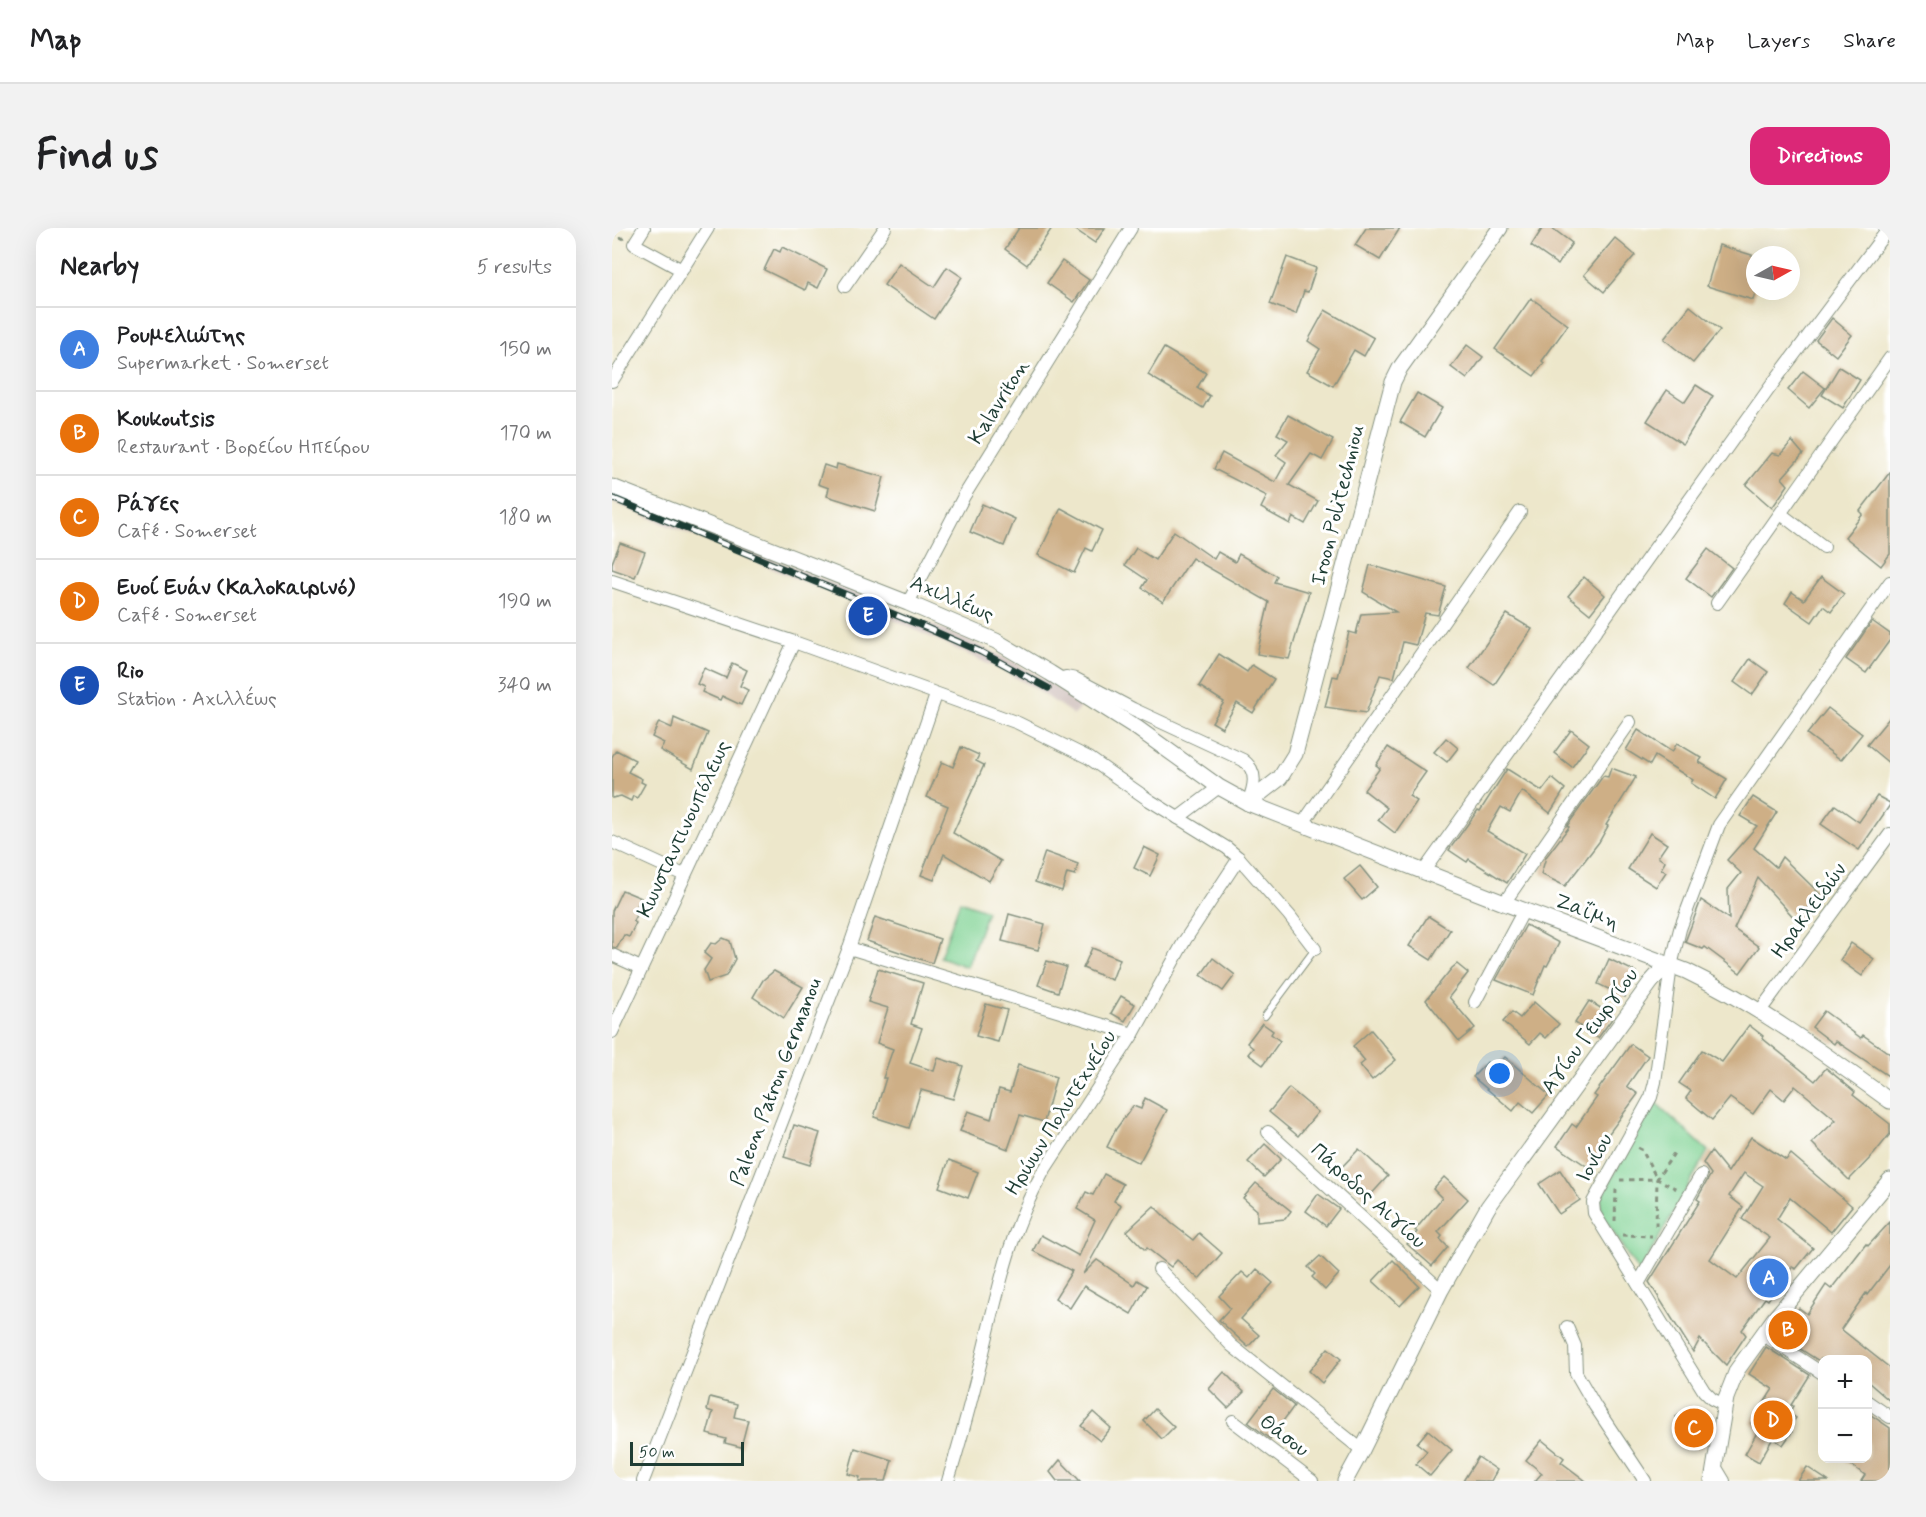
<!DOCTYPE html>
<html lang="en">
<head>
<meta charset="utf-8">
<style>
  body { margin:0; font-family:Mynerve,sans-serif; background:#f2f2f2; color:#202124 }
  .controls { position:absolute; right:18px; bottom:18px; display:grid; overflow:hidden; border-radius:12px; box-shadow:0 6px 24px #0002 }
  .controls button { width:54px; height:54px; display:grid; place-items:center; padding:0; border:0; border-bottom:2px solid #e0e0e0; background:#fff; color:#202124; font:30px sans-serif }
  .compass { position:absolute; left:1134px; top:18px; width:54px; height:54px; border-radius:50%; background:#fff; box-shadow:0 6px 24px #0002; rotate:82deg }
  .scale { position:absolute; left:18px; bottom:15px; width:114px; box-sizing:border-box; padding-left:6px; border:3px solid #1f3d34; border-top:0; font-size:16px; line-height:21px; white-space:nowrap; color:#1f3d34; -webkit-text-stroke:4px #fff; paint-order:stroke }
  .you { position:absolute; left:888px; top:846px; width:21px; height:21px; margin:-15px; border:4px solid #fff; border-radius:50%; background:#1a73e8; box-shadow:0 0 0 9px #1a73e833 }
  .badge { display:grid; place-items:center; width:39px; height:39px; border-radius:50%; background:#db2777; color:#fff; font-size:20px; font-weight:700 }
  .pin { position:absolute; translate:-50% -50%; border:3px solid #fff; box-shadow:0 2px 6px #0006 }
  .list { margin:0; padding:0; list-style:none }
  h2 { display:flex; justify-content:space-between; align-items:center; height:78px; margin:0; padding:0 24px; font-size:26px }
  h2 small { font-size:20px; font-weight:400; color:#757577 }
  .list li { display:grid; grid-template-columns:39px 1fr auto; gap:18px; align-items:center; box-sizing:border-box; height:84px; padding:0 24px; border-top:2px solid #e0e0e0 }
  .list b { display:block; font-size:22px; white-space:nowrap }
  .list p { margin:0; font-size:20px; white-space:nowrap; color:#757577 }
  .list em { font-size:20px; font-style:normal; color:#757577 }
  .map { position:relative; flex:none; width:1278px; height:1253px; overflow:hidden; border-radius:18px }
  header { display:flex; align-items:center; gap:36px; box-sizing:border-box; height:84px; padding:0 30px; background:#fff; border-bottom:2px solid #e0e0e0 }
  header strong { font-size:28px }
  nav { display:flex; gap:33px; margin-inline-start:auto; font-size:21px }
  .intro { display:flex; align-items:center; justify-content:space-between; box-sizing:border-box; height:144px; padding:0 36px }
  h1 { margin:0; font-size:42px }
  .button { padding:15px 27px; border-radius:18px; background:#db2777; color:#fff; font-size:21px; font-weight:700 }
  main { display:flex; gap:36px; padding:0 36px }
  aside { flex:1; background:#fff; border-radius:18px; box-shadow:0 6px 24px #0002 }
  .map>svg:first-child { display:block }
  .industrial { fill:#cfc0bb }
  .green { fill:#81d394; stroke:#508864; stroke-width:1.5 }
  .building { fill:#ceaf86; fill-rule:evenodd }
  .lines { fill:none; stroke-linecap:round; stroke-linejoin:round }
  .service-casing { stroke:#869280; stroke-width:8 }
  .minor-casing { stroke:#869280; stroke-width:14 }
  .tertiary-casing { stroke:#869280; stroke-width:17 }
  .path { stroke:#869280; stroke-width:3; stroke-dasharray:4.5 4.5; stroke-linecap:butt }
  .service { stroke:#fff; stroke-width:6 }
  .minor { stroke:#fff; stroke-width:12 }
  .tertiary { stroke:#fff; stroke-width:15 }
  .rail-casing { stroke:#1f3d34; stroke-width:7 }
  .rail { stroke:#fff; stroke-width:4.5; stroke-dasharray:14; stroke-linecap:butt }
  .labels { text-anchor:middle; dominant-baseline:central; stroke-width:6; stroke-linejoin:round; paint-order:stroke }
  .street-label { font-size:21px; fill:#1f3d34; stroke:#fff }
</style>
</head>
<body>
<header>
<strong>Map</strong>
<nav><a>Map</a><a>Layers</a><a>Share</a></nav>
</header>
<div class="intro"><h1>Find us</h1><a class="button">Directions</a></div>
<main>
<aside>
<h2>Nearby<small>5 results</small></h2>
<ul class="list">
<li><span class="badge" style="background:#3f7fe0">A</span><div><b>Ρουμελιώτης</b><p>Supermarket · Somerset</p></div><em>150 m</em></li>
<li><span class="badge" style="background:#e8710a">B</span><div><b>Koukoutsis</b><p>Restaurant · Βορείου Ηπείρου</p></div><em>170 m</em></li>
<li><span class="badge" style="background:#e8710a">C</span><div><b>Ράγες</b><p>Café · Somerset</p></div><em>180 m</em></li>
<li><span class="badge" style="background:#e8710a">D</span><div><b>Ευοί Ευάν (Καλοκαιρινό)</b><p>Café · Somerset</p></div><em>190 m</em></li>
<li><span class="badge" style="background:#1a4fb4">E</span><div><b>Rio</b><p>Station · Αχιλλέως</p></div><em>340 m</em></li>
</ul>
</aside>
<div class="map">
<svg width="1278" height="1253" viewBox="0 0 1278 1253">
  <rect width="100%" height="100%" fill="#fff"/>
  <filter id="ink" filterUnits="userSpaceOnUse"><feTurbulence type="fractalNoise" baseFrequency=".0167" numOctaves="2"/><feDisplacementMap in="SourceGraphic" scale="12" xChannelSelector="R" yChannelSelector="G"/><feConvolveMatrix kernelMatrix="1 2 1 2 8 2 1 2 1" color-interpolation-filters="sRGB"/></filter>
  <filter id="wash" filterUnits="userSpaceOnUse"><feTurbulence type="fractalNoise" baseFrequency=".008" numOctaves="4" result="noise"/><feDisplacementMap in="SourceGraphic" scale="24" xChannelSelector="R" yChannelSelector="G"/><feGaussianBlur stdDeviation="1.35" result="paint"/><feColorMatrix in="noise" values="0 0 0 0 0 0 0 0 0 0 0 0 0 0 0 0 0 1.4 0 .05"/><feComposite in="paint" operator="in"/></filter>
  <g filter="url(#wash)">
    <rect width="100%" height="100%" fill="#ede7cb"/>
    <polygon class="industrial" points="0,265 279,379 360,414 404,435 440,456 469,478 462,487 421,459 385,440 280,391 0,274"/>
    <g class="green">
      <polygon points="348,673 375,683 355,739 328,729"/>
      <polygon points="1043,874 1096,923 1027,1045 989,985 989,969"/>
    </g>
    <g id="blocks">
      <g class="building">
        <polygon points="407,0 440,0 415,37 393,21"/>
        <polygon points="461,0 493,0 483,15"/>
        <polygon points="754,0 788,0 768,32 743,17"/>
        <polygon points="934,0 940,0 960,15 946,37 919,18 930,1"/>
        <polygon points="1003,10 1023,27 992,64 972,47"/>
        <polygon points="1107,17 1143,28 1143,65 1141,72 1095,58"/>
        <polygon points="170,19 215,41 206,60 196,55 193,62 152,42 162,21 168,24"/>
        <polygon points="675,29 704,40 696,64 692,63 684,86 658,76"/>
        <polygon points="450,33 477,52 462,74 435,55"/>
        <polygon points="287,35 322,59 335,39 350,49 322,91 272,57"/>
        <polygon points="919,70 956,97 930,133 932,135 922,148 883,121"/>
        <polygon points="1078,78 1108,102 1081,135 1052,111"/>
        <polygon points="713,82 762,110 752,128 742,122 721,158 695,143 708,121 696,113"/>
        <polygon points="1220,90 1240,107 1224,128 1204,112"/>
        <polygon points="855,117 871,129 855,151 839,139"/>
        <polygon points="552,120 594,145 585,160 598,168 591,180 536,147"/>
        <polygon points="1227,139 1248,152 1231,180 1210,167"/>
        <polygon points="1191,143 1213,160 1197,180 1176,162"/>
        <polygon points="1084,157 1101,168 1071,216 1035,193 1055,162 1073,174"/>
        <polygon points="805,165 830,180 813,209 788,194"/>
        <polygon points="676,187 721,212 710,232 699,226 677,257 706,273 693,296 681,289 678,296 649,280 655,268 602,241 610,225 663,254 674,234 664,227 676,212 665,206"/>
        <polygon points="1180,213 1191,226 1170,250 1176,257 1160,280 1134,257 1160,225 1168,227"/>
        <polygon points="225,236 272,249 263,283 215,268 217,260 206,256 212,237 224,241"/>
        <polygon points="1278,244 1278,326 1269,338 1233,309 1251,286 1248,283"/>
        <polygon points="370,276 403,291 392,318 358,304"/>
        <polygon points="449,280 490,302 480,323 474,320 462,345 426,327"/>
        <polygon points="562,303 602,331 606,324 623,334 627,326 665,348 662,354 697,364 677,431 645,426 657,374 580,330 551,374 530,360 535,352 513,337 524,320 543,332"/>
        <polygon points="8,315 33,324 23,349 0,341 0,335"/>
        <polygon points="1096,321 1120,340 1099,369 1074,350"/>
        <polygon points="758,337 834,359 826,387 813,385 804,417 791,414 782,450 768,447 754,485 713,479 721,448 726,449 737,404 744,406 749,386 784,384 751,364"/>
        <polygon points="972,349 993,367 978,386 956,368"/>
        <polygon points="1209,349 1232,366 1219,384 1211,378 1200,394 1173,375 1180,364 1192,372"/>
        <polygon points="895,386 920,401 882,457 857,440"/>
        <polygon points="1260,393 1278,406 1278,412 1254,445 1234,431"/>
        <polygon points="607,426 635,444 640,437 662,451 641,485 625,475 610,500 600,494 612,474 587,458"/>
        <polygon points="1138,431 1156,444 1140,467 1122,454"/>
        <polygon points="120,435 135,442 128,458 136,462 129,477 110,468 108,472 90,464 92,459 85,456 92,440 114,450"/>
        <polygon points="1216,480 1250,506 1229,532 1195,506"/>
        <polygon points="1278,489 1278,536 1255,517"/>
        <polygon points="62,490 96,505 81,541 48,522 52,515 40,509 47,494 60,500"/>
        <polygon points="959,502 977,516 960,539 942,525"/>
        <polygon points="1026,502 1060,524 1065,515 1090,530 1087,534 1115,551 1103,571 1079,555 1081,552 1043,528 1038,537 1014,522"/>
        <polygon points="834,510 846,520 835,534 822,524"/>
        <polygon points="349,519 367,527 364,533 372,537 341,605 389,633 377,653 332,626 322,652 309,647 336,578 315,569 330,534 341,539"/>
        <polygon points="776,519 814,544 797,568 805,573 783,605 766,592 775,580 752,562 768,540 764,537"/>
        <polygon points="4,522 23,532 16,544 30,551 29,554 33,556 25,570 21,568 19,573 9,568 0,570 0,529"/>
        <polygon points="999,540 1024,549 994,597 996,598 987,614 953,658 929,646 934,629 957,599 955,598 991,548 996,549"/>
        <polygon points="895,541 930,563 940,550 953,561 938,585 910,563 898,584 889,579 875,603 913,626 895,655 857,631 855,634 837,622 866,582 868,583"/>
        <polygon points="1265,568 1278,575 1278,577 1247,622 1209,596 1223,577 1247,594"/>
        <polygon points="1141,569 1165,584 1142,620 1164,639 1170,629 1208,666 1185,693 1146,650 1122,701 1147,719 1128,745 1093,719 1091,721 1073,714 1089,672 1117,691 1116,661 1129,645 1115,632 1145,598 1128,588"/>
        <polygon points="1038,605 1055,616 1046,629 1053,634 1049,641 1054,644 1044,659 1016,641"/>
        <polygon points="532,619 548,627 538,648 522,640"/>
        <polygon points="433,624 466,636 463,647 455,645 450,663 423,654"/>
        <polygon points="748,638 765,659 750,672 732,651"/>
        <polygon points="10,662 29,670 22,684 25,685 21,693 24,695 17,709 12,707 5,720 0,719 0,683"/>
        <polygon points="397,686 433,696 426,722 390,713"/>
        <polygon points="816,688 838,702 819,732 797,718"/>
        <polygon points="263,689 328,711 320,735 255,713"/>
        <polygon points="914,697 947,715 935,738 933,737 921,767 884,752"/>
        <polygon points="111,710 118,713 123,731 114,748 96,754 92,742 99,731 92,725 99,715 104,716"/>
        <polygon points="1239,715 1262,731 1250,748 1228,732"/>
        <polygon points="480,720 508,731 500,752 471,740"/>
        <polygon points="601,730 623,747 611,763 589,747"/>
        <polygon points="997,731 1024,744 1013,769 986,756"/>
        <polygon points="435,733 454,739 446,764 426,757"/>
        <polygon points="845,736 856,745 837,769 863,800 847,813 814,772 840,740"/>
        <polygon points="266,741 311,755 299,796 310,800 298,835 322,843 326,830 351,838 341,871 309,862 297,900 262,889 274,850 271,850 281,821 265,815 276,780 256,774"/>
        <polygon points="162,743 191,759 172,790 141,769 151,752"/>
        <polygon points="509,768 523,776 513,793 499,785"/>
        <polygon points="977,773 1002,788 986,810 963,795"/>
        <polygon points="922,774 947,796 934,810 928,805 918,816 891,794 900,784 908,790"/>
        <polygon points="374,776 395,782 386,814 364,808"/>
        <polygon points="1212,783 1249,810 1251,807 1278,826 1278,849 1224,813 1222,816 1200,799"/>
        <polygon points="650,795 661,803 659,806 668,813 651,837 636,826 641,820 635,815"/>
        <polygon points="1137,797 1151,808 1150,810 1203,853 1214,840 1243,864 1241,867 1278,896 1278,906 1262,926 1237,952 1200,915 1224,892 1183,858 1172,872 1159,861 1141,886 1118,870 1100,892 1074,870 1079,863 1067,855 1090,822 1110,834"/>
        <polygon points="759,802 784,832 760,852 748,837 753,833 741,818"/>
        <polygon points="1019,816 1036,828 1015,858 1026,866 989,916 994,919 979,941 945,918 960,896 964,899 985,869 982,867"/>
        <polygon points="893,829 937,867 921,885 908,874 901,883 861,849 875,834 882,841"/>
        <polygon points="406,837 444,849 432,894 408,887 396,921 348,903 356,883 379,891 387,861 398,864"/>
        <polygon points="677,860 706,884 686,908 657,884"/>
        <polygon points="533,870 555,882 527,935 495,919 504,901 521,878 529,881"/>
        <polygon points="182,897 208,905 198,937 172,929"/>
        <path d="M1139,909L1174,932L1179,926L1240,978L1219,1004L1178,970L1165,991L1201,1020L1184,1041L1180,1039L1156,1072L1153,1070L1130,1102L1134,1107L1114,1137L1088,1111L1081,1124L1037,1054L1088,973L1085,971L1099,946L1091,935L1099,923L1116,944ZM1132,945L1151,958L1130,991L1158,1010L1125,1051L1098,1031L1131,979L1117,968Z"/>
        <polygon points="653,916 669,931 652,949 636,934"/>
        <polygon points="747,921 776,948 755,971 726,943"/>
        <polygon points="337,932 366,944 356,970 327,959"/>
        <polygon points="948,942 968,972 947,986 927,956"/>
        <polygon points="492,946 511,956 502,973 509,977 471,1046 485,1032 522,1057 525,1052 535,1058 519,1086 472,1058 458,1080 443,1070 460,1043 421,1023 429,1007 467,1028 483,992 465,981 474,964 481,967"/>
        <polygon points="832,949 856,971 826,1004 830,1008 828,1011 836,1019 820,1038 795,1016 805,1004 803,1002 830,970 821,961"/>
        <polygon points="644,955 679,983 673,991 645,994 645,982 631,970"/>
        <polygon points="706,966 727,981 714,998 694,983"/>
        <polygon points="542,978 559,995 581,1012 587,1005 610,1025 587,1051 565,1032 559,1039 535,1020 533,1022 515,1003"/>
        <polygon points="1278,994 1278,1037 1255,1067 1254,1065 1229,1101 1278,1140 1278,1173 1256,1154 1256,1131 1208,1131 1207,1133 1168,1108 1187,1080 1195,1086 1214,1057 1219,1061 1254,1016 1256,1018"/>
        <polygon points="708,1028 727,1046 713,1062 700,1049 703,1046 696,1039"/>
        <polygon points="781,1032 807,1058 788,1078 761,1053"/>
        <polygon points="645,1041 661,1055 629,1091 647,1107 636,1119 607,1092 618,1080 607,1068 630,1044 637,1050"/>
        <polygon points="1154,1119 1198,1147 1179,1177 1181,1178 1177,1185 1184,1190 1176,1201 1180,1204 1171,1217 1161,1210 1147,1234 1133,1226 1147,1201 1139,1195 1161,1161 1137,1146"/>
        <polygon points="716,1120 729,1131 710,1155 697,1143"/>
        <polygon points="612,1144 632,1164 616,1180 597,1161"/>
        <polygon points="661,1161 682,1178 658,1211 636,1194"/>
        <polygon points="98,1169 125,1176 122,1189 136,1192 129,1219 113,1215 114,1211 95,1206 101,1184 95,1182"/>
        <polygon points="1079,1179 1098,1207 1097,1214 1085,1221 1064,1189"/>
        <polygon points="543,1181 562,1199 550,1211 532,1193"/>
        <polygon points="481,1184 499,1200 488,1213 469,1198"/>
        <polygon points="1256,1185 1278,1200 1278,1253 1249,1253 1253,1247 1229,1230 1256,1230"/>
        <polygon points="816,1202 840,1222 818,1248 804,1236 815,1223 805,1215"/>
        <polygon points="930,1212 952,1230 949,1234 974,1253 923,1253 930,1245 914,1232"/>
        <polygon points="243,1220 280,1232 274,1253 247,1253 248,1249 236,1246"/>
        <polygon points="866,1229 885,1242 879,1253 851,1253"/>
        <polygon points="448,1232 468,1253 445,1253 438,1244"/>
        <polygon points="1195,1239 1216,1253 1186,1253"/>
      </g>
    </g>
  </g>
  <g filter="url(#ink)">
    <use href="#blocks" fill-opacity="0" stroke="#869280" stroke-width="1.5"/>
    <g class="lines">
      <defs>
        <polyline id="service" points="653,788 703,721"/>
        <g id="minor">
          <polyline points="32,0 22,16 70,42"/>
          <polyline points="233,58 273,0"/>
          <polyline points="0,153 96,0"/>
          <polyline points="1169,286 1212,319"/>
          <path d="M0,353L182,414L406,495L477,530L537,572L615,620L627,630L573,712L521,806L431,944C399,1001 388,1054 373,1116C362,1162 350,1208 336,1253"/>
          <polyline points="296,375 352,268 519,0"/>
          <polyline points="1105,375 1278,130"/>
          <path d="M447,451L454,449L464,451L521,481L631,532C647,544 642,559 636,575"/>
          <polyline points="566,590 607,559"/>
          <polyline points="691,595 908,284"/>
          <polyline points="0,614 72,647"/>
          <polyline points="627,630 677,687 703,721"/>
          <polyline points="811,644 1164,151 1277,0"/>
          <polyline points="892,675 1018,494"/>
          <polyline points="237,720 521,806"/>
          <polyline points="0,727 29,740"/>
          <polyline points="863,774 912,682"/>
          <polyline points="1148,783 1278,606"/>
          <polyline points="0,804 182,414"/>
          <polyline points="656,904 829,1062"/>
          <polyline points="547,1041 619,1117 750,1222"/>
          <polyline points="1026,1056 1089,947"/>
          <polyline points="955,1099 963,1118 964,1145 983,1178 1033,1253"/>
          <polyline points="1150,1106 1210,1145"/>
          <polyline points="1256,1174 1278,1189"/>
          <polyline points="1112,1177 1100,1171 1092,1163 982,985 981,974 1039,869 1043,854 1059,738 1068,701 1107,597 1278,354"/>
          <polyline points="621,1193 700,1253"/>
          <polyline points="1103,1238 1112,1253"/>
          <polyline points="31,1253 237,720 324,467"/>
        </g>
        <g id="tertiary">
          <path d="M0,259L296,375L384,413L438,445L525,500L607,559L636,575L892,675L1074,743C1147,778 1213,826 1278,873"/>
          <polyline points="636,575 668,550 683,526 781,154 788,140 888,0"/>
          <polyline points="733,1253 750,1222 829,1062 876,979 1039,754 1048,744 1059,738"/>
          <polyline points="1100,1253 1114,1170 1125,1142 1162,1091 1278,952"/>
        </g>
      </defs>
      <use href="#service" class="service-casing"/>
      <use href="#minor" class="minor-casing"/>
      <use href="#tertiary" class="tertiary-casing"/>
      <g class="path">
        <polyline points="0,5 12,11"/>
        <polyline points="1026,920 1030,922 1045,951 1064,922"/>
        <polyline points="1008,952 1045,951 1065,961"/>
        <polyline points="1003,993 1004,961"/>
        <polyline points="1044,998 1045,951"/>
        <polyline points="1010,1007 1040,1008"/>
      </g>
      <use href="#service" class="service"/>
      <use href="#minor" class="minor"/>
      <use href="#tertiary" class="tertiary"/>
      <defs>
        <polyline id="rail" points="0,270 308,397 369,424 436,460"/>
      </defs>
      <use href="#rail" class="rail-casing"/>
      <use href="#rail" class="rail"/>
    </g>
  </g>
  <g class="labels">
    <g class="street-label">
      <text transform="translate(387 174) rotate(-58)">Kalavriton</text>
      <text transform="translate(726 277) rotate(-76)">Iroon Politechniou</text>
      <text transform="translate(340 371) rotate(23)">Αχιλλέως</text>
      <text transform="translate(72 601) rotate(-65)">Κωνσταντινουπόλεως</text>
      <text transform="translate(1197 683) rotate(-54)">Ηρακλειδών</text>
      <text transform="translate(975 684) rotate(21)">Ζαΐμη</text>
      <text transform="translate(978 803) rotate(-54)">Αγίου Γεωργίου</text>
      <text transform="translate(164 854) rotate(-69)">Paleon Patron Germanou</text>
      <text transform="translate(449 885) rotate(-58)">Ηρώων Πολυτεχνείου</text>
      <text transform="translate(983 930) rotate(-61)">Ιονίου</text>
      <text transform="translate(756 968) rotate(42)">Πάροδος Αιγίου</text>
      <text transform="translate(672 1208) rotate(37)">Θάσου</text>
    </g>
  </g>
</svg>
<div class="controls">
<button>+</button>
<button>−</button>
</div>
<svg class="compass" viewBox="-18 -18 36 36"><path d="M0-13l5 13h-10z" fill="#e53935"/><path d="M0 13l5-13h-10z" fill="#757577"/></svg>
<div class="scale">50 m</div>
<div class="you"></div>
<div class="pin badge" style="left:1157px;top:1050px;background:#3f7fe0">A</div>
<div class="pin badge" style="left:1176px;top:1102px;background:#e8710a">B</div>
<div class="pin badge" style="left:1082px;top:1200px;background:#e8710a">C</div>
<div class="pin badge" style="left:1161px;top:1192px;background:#e8710a">D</div>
<div class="pin badge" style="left:256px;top:388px;background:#1a4fb4">E</div>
</div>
</main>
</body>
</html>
